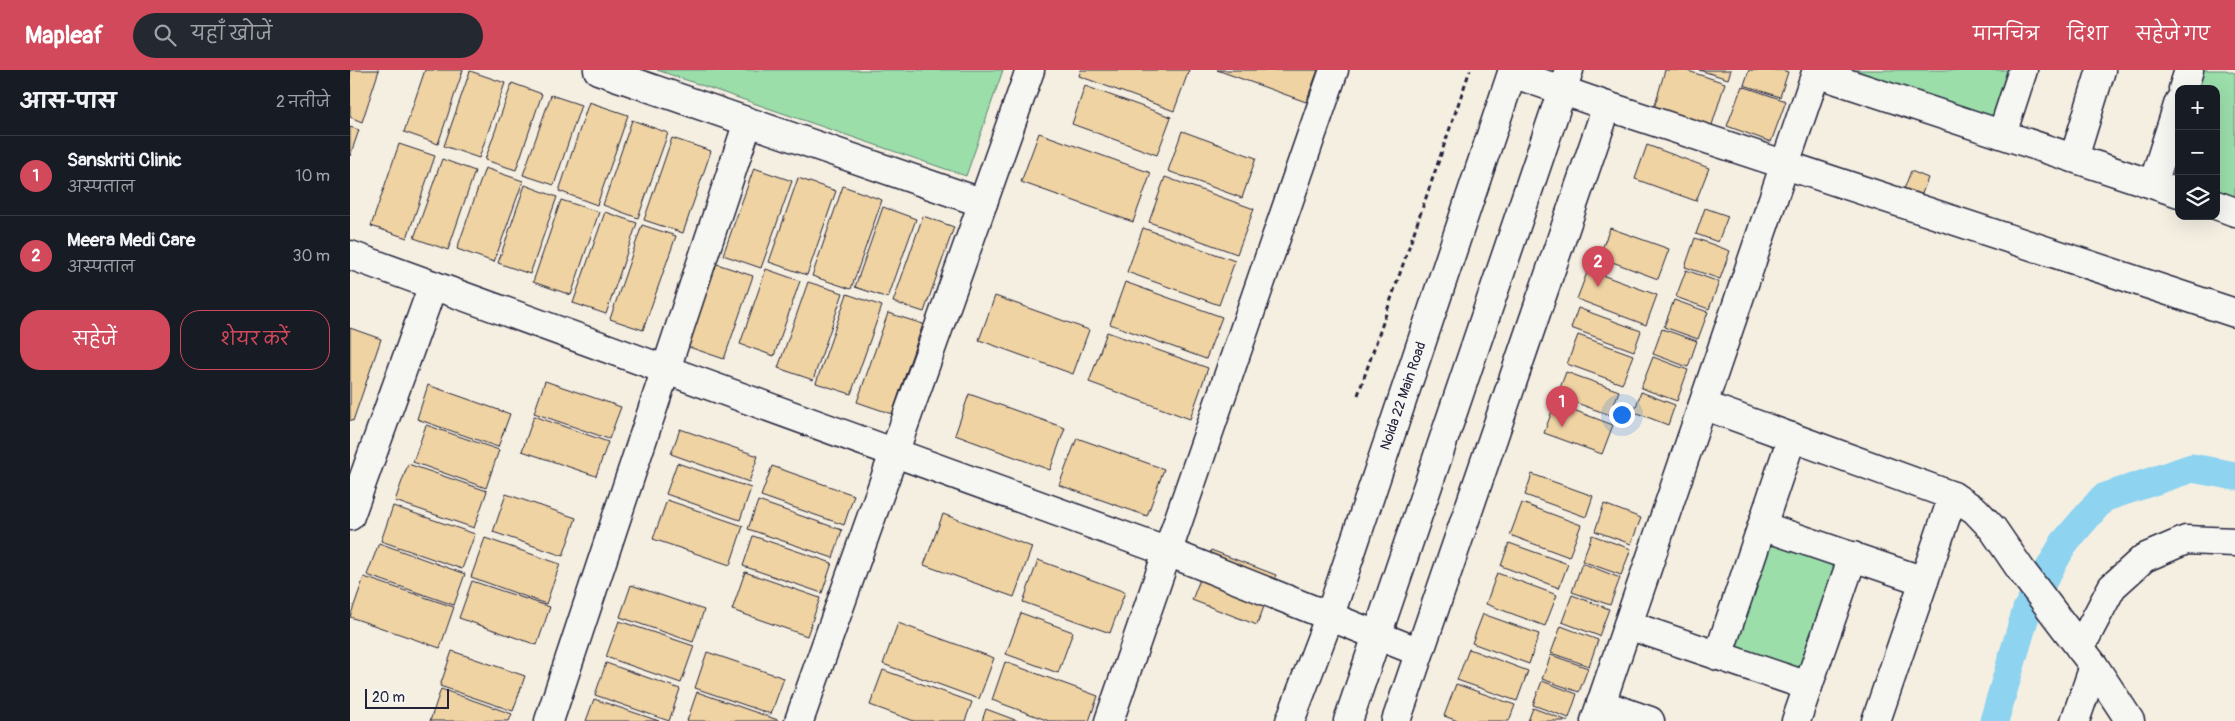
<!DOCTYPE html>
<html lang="hi">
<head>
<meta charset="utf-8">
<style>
  body { margin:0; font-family:Pangolin,"Playpen Sans Deva",sans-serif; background:#242831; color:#f1f3f6 }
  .controls { position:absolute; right:15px; top:15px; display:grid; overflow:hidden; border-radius:10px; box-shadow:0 5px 20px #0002 }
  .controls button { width:45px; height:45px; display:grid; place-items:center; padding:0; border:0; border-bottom:1px solid #363941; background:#171b24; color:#f1f3f6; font:25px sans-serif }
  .scale { position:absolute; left:15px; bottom:12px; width:84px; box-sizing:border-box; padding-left:5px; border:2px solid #22223b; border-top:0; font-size:14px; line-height:18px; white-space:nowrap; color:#22223b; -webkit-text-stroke:4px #f6f6f2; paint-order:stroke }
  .you { position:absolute; left:1271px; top:344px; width:18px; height:18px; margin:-12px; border:4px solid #fff; border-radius:50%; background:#1a73e8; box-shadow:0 0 0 8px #1a73e833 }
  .badge { display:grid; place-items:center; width:32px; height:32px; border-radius:50%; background:#d1495b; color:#fff; font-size:16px; font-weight:700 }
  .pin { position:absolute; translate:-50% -41px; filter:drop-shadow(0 1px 2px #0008) }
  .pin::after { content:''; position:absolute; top:26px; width:18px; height:15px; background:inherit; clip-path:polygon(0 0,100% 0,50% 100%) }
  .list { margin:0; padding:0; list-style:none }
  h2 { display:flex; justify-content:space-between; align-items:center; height:65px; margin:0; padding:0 20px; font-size:21px }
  h2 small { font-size:16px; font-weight:400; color:#9ea1a6 }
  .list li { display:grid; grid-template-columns:32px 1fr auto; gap:15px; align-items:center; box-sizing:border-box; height:80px; padding:0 20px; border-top:1px solid #363941 }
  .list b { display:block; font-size:19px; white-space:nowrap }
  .list p { margin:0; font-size:16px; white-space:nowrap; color:#9ea1a6 }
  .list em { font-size:16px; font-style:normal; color:#9ea1a6 }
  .actions { display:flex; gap:10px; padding:15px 20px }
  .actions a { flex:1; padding:11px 0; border:1px solid #d1495b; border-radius:20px; text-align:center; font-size:18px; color:#d1495b }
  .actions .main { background:#d1495b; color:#fff }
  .icon { flex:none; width:28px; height:28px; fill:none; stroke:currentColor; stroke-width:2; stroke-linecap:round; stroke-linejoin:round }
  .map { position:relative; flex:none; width:1885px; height:651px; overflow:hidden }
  header { display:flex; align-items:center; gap:30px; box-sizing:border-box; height:70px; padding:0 25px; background:#d1495b; color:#fff }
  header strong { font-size:24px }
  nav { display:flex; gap:28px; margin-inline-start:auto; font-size:18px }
  .search { width:350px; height:45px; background:#242831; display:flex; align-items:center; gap:12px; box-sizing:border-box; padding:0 18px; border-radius:28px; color:#9ea1a6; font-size:19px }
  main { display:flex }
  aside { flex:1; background:#171b24 }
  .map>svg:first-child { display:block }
  .green { fill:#9bdeaa; stroke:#5e8072 }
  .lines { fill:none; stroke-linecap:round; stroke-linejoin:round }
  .canal { stroke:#8ed3f0; stroke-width:29 }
  .building { fill:#efd3a3; stroke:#22223b }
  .minor-casing { stroke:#22223b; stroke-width:31 }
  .tertiary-casing { stroke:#22223b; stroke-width:31 }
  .path { stroke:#22223b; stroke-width:3; stroke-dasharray:5 4; stroke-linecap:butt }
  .minor { stroke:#f6f6f2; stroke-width:28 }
  .tertiary { stroke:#f6f6f2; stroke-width:28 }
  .labels { text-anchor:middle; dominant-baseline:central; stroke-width:5; stroke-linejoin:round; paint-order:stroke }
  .street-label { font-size:14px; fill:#22223b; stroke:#f6f6f2 }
</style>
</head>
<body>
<header>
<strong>Mapleaf</strong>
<div class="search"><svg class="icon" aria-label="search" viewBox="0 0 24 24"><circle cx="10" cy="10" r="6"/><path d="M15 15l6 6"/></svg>यहाँ खोजें</div>
<nav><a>मानचित्र</a><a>दिशा</a><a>सहेजे गए</a></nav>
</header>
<main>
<aside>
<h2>आस-पास<small>2 नतीजे</small></h2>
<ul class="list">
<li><span class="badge">1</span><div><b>Sanskriti Clinic</b><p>अस्पताल</p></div><em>10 m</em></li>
<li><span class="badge">2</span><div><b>Meera Medi Care</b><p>अस्पताल</p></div><em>30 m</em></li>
</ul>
<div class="actions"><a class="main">सहेजें</a><a>शेयर करें</a></div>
</aside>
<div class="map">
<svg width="1885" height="651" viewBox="0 0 1885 651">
  <rect width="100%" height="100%" fill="#f5efe2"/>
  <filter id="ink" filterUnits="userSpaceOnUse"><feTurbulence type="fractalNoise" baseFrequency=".02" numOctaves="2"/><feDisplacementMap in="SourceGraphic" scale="10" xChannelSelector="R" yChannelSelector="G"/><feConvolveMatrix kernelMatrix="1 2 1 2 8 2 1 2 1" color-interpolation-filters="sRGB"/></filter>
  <g filter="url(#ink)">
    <g class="green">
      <polygon points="307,0 653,0 616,106"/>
      <polygon points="1483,0 1659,0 1642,52"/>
      <polygon points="1847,0 1876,0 1885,3 1885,134 1866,128 1866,19 1841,19"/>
      <polygon points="1415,463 1495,490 1454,609 1374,581"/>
    </g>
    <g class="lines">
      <polyline class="canal" points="1644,651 1677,539 1714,473 1753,428 1842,398 1885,406"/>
    </g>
    <g class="building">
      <polygon points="0,0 29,0 12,52 0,47"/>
      <polygon points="75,0 113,0 88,74 54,62"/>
      <polygon points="731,0 839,0 824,41 729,6"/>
      <polygon points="867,0 968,0 956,32"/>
      <polygon points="1315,0 1335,0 1375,13 1362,55 1304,38"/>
      <polygon points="1349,0 1381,0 1378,9"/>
      <polygon points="1399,0 1432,0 1438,2 1430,27 1394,15"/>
      <polygon points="120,1 155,13 129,88 94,76"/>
      <polygon points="162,13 192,24 166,100 135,90"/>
      <polygon points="735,16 821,47 807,85 722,54"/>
      <polygon points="1392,16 1436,31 1421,72 1377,56"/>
      <polygon points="201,25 231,35 204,115 173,105"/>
      <polygon points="239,32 278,45 247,135 209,121"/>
      <polygon points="282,50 318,63 288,148 253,135"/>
      <polygon points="0,57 9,60 0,86"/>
      <polygon points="832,61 906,88 892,128 818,101"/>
      <polygon points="689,63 801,103 783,152 671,112"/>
      <polygon points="322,68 361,81 333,163 294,150"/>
      <polygon points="49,74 85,86 57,168 21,156"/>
      <polygon points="1297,75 1359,98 1346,131 1285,109"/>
      <polygon points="92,89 125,101 98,180 64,168"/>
      <polygon points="135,98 173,111 144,192 107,179"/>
      <polygon points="404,98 442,111 411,198 373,185"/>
      <polygon points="1561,101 1578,108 1568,134 1551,127"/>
      <polygon points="815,107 904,139 887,184 799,152"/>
      <polygon points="448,108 486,121 457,205 419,192"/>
      <polygon points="175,115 207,127 180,204 148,193"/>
      <polygon points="493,116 532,130 501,219 462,206"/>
      <polygon points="211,130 249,142 221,225 183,212"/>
      <polygon points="533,137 566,149 538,228 505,217"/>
      <polygon points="1355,138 1378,146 1368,172 1346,164"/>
      <polygon points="255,142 287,153 256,244 223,233"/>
      <polygon points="573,146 604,157 574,242 543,232"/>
      <polygon points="292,155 326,166 293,260 260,249"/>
      <polygon points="793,158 885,191 869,235 777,202"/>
      <polygon points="1260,158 1319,179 1308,209 1249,187"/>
      <polygon points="1345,168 1380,181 1370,209 1335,197"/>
      <polygon points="364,193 403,206 374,289 336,276"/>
      <polygon points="416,199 450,211 424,286 390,274"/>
      <polygon points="1238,200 1307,225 1296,255 1227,229"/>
      <polygon points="1336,200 1369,212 1359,239 1326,227"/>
      <polygon points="458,212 493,223 463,310 428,298"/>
      <polygon points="775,212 872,247 856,289 760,254"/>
      <polygon points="497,224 532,236 501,324 466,313"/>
      <polygon points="645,226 739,260 723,304 629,270"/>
      <polygon points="1324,230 1358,242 1348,269 1314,257"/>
      <polygon points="1228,238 1291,261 1284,281 1221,258"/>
      <polygon points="538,243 573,254 542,344 507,332"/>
      <polygon points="0,258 31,269 3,351 0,350"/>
      <polygon points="1312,259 1347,271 1338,297 1303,284"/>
      <polygon points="757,262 858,298 840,349 739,312"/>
      <polygon points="1228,265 1283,285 1272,314 1217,294"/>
      <polygon points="1303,287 1338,300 1327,331 1291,318"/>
      <polygon points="1216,302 1269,321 1260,345 1207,326"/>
      <polygon points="195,311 271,337 259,369 184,343"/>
      <polygon points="78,315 160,344 148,377 67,349"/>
      <polygon points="1291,322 1325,335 1318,355 1284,342"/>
      <polygon points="619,324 715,358 700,400 605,365"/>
      <polygon points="1205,333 1263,355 1252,384 1194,363"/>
      <polygon points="184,346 258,372 246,406 172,381"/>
      <polygon points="76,355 149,380 136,418 63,392"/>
      <polygon points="330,359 408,386 399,412 321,384"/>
      <polygon points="727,368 814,399 797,446 709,415"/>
      <polygon points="327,393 401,418 390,450 316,424"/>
      <polygon points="58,394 137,421 124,458 45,431"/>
      <polygon points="422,396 504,425 494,455 411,426"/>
      <polygon points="1182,404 1243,426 1236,447 1175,425"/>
      <polygon points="156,424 226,448 213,486 143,462"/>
      <polygon points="317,430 393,456 380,495 303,469"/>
      <polygon points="408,431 492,460 483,488 398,459"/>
      <polygon points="1172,433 1231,455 1219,487 1160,465"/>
      <polygon points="1254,434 1291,448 1281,474 1245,461"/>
      <polygon points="43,436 125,464 112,499 31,471"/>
      <polygon points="593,444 682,477 664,527 574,495"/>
      <polygon points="1242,465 1281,479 1271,505 1232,491"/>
      <polygon points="403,466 482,493 472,523 393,496"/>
      <polygon points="135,468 210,494 196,534 121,507"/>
      <polygon points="29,473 115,504 104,535 17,505"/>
      <polygon points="1159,473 1218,494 1209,518 1151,496"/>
      <polygon points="861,480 926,505 907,555 842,530"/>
      <polygon points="688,490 775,522 760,563 673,532"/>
      <polygon points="1232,493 1270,508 1260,535 1222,522"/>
      <polygon points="395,502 470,528 457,566 382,540"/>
      <polygon points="1147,503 1207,525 1195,556 1136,534"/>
      <polygon points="14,507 104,537 90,578 0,547"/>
      <polygon points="122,511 200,537 187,575 109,548"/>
      <polygon points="281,515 354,540 343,572 270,547"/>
      <polygon points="1222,525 1259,539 1249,566 1212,552"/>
      <polygon points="671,543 723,562 708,603 656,584"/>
      <polygon points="1133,544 1189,564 1179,594 1122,573"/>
      <polygon points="269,551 344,576 331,613 256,587"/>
      <polygon points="548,553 644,588 629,629 533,594"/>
      <polygon points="1211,556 1248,570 1239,596 1201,583"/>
      <polygon points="1119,579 1178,601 1167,631 1107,610"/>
      <polygon points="102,581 175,606 163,641 90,616"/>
      <polygon points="357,582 434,608 421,644 345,618"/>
      <polygon points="1201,585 1238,598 1229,622 1192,609"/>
      <polygon points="655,592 748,626 739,651 699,651 642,630"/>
      <polygon points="256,593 330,619 319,651 245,625"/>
      <polygon points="533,600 622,632 615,651 564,651 520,635"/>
      <polygon points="1192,611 1227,624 1219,648 1183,635"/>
      <polygon points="1106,614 1165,635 1159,651 1108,651 1094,646"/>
      <polygon points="91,619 162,644 159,651 80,651"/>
      <polygon points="347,622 428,650 428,651 337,651"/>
      <polygon points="244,629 309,651 236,651"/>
      <polygon points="1183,638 1218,651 1178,651"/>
      <polygon points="636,639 668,651 632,651"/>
    </g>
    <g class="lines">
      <defs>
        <g id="minor">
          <polyline points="248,0 633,133"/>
          <polyline points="1162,3 1257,36 1885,243"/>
          <polyline points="1466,3 1829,123"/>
          <polyline points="1833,19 1839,0"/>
          <polyline points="1652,64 1673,0"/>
          <polyline points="1724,88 1751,0"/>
          <polyline points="1803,114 1829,32"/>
          <polyline points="1866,135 1885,142"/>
          <polyline points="0,185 818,482 1069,582"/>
          <polyline points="1353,335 1603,426 1625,440 1643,459 1671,500 1744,596 1780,651"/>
          <polyline points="0,446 83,215"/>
          <polyline points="1412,456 1574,511"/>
          <polyline points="1278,555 1458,616"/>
          <polyline points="1730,578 1762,517 1794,488 1836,470 1885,472"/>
          <polyline points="1368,586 1442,367"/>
          <polyline points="1251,634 1300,651"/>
          <polyline points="199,651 398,52"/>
          <polyline points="449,651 680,0"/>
          <polyline points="759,651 984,0"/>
          <polyline points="1046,651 1257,36"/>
          <polyline points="1245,651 1467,0"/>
          <polyline points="1446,651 1503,486"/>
          <polyline points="1526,651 1603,426"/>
          <polyline points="1725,651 1744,596"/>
        </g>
        <g id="tertiary">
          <polyline points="940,651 979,548 1163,0"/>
          <polyline points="998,651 1219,0"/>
        </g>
      </defs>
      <use href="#minor" class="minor-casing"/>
      <use href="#tertiary" class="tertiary-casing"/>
      <polyline class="path" points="1008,325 1120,0"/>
      <use href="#minor" class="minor"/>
      <use href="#tertiary" class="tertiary"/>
    </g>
  </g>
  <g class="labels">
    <g class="street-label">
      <text transform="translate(1053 326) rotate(-71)">Noida 22 Main Road</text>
    </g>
  </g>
</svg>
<div class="controls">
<button>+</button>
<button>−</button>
<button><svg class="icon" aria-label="layers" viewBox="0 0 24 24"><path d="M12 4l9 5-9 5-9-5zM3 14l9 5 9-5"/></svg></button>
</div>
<div class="scale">20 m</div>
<div class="you"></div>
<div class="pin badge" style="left:1212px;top:357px">1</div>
<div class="pin badge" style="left:1248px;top:217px">2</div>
</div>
</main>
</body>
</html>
